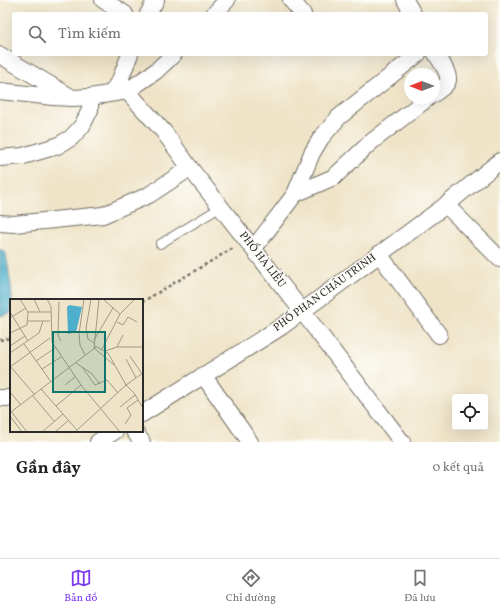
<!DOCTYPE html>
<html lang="vi">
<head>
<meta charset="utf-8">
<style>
  body { margin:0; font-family:Vollkorn,serif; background:#f2f2f2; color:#202124 }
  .controls { position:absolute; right:12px; bottom:12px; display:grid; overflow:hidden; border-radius:4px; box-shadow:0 4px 16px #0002 }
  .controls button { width:36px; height:36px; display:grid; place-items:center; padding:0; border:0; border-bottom:1px solid #e0e0e0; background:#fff; color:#202124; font:20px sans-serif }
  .compass { position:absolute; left:404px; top:68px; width:36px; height:36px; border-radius:50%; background:#fff; box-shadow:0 4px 16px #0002; rotate:270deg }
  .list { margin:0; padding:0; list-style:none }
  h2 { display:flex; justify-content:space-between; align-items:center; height:52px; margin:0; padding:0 16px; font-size:17px }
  h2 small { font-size:13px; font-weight:400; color:#757577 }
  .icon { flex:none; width:22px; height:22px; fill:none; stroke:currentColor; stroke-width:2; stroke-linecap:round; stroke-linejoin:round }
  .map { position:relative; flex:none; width:500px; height:442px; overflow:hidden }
  .search { position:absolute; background:#fff; box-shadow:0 4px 16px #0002; left:12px; right:12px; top:12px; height:44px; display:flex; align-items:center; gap:10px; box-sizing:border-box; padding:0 14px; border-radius:4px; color:#757577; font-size:15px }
  .sheet { height:116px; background:#fff }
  nav { display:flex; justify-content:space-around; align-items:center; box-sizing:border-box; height:56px; border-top:1px solid #e0e0e0; background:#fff; font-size:11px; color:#757577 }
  nav a { display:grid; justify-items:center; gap:2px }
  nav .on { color:#7c3aed }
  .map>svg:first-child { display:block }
  .water { fill:#4dafcc; stroke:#3c6d7c }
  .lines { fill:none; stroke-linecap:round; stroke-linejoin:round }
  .service-casing { stroke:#706c62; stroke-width:10 }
  .minor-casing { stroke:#706c62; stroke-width:18 }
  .path { stroke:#706c62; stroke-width:2.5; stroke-dasharray:3 3; stroke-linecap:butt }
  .service { stroke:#fff; stroke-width:8 }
  .minor { stroke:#fff; stroke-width:16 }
  .labels { text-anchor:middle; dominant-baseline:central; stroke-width:3; stroke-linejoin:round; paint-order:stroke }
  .street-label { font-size:11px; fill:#2b2b2b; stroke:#fdfcf7 }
  .inset-road { fill:none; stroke:#a19a89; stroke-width:1 }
  .view { fill:#0f766e; fill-opacity:0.15; stroke:#0f766e; stroke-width:2 }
  .inset-edge { fill:none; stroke:#2b2b2b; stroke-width:2 }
</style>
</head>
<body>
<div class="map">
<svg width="500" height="442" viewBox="0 0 500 442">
  <rect width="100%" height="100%" fill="#fdfcf7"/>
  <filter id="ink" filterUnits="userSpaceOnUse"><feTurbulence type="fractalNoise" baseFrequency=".025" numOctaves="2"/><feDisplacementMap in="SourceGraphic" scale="8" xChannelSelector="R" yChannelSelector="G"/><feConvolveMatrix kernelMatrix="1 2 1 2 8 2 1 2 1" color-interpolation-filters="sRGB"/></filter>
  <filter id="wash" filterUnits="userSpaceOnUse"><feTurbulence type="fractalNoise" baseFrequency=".012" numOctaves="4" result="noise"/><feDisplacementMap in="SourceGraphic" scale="16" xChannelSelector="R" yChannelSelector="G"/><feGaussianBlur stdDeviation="0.9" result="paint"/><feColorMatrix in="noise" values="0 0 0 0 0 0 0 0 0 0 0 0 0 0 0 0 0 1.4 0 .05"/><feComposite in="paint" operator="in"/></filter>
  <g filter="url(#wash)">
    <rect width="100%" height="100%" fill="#efe4c8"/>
    <polygon class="water" points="0,249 6,253 11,286 12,300 11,300 11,313 0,316"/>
  </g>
  <g filter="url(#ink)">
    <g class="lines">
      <defs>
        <polyline id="service" points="160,244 221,207"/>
        <g id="minor">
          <polyline points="103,0 125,14"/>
          <polyline points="291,0 303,14"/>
          <polyline points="405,0 413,14"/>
          <polyline points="148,14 156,0"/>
          <polyline points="214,14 227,0"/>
          <polyline points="0,55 69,96"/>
          <polyline points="120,80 127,91 164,132 190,168 302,311 402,442"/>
          <polyline points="114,89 120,80 130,54"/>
          <polyline points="0,91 53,97 73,98 90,97 127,91 156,71 174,54"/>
          <path d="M434,94C438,90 447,86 448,80C449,73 440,60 436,54"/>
          <polyline points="0,158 23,156 57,146 71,138 82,126 90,110 90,97"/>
          <polyline points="295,194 334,177 370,143 428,98"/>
          <polyline points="446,205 500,259"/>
          <polyline points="0,223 14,224 103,215 149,195 190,168"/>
          <polyline points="254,248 295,194 312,153 321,138 339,117 418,54"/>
          <polyline points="379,254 439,335"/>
          <polyline points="203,375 250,442"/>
          <polyline points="0,398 11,398"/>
          <polyline points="142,414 281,327 446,205 500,161"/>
          <polyline points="134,431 142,442"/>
          <polyline points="98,442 115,431"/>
        </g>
      </defs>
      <use href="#service" class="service-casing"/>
      <use href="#minor" class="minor-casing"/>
      <g class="path">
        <polyline points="142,302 235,247"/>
        <polyline points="0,340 11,338"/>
      </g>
      <use href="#service" class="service"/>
      <use href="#minor" class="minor"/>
    </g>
  </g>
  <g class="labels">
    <g class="street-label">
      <text transform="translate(262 260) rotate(52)">PHỐ HÀ LIỄU</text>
      <text transform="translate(325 293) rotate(-36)">PHỐ PHAN CHÂU TRINH</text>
    </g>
  </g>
  <g transform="translate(10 299)">
    <rect width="133" height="133" fill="#efe4c8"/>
    <path d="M59,6L72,8L66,33L58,35L57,8Z" fill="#4dafcc"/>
    <path class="inset-road" d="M24,0L30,13M37,0L41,8L42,43L71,86L110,133M74,0L69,35L70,46L75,56M81,0L76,29L78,40L84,44M89,0L84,49L104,66M93,0L110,15M49,3L48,36L51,42M0,13L18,42M18,13H41M0,19L16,9M17,22H40M107,23L113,26L118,18L127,23M0,34L17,26L18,13L10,0M84,41L103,9M14,45L32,70L51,58M0,47L15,37M85,47L98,54L116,86L124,94L133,109M107,48L113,36M92,50L110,15L125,0M95,52L107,48H133M0,54L29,34L33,22M120,57L132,75M116,60L126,79M26,62L45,49M66,64L81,74L90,85M0,67L25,96M0,68L40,39M72,68L85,86L97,81L108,94M32,70L41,83M55,86L65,78M31,90L67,131M0,93L11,106M23,97L44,122M46,107L71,86M110,108L125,96M0,111L17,133M1,113L86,48M0,117L12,133M115,125L121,116L117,109L128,101M32,133L53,115M45,133L59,121M65,133L116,86L133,74"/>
    <path class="view" d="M43,33H95V93H43Z"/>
    <rect width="133" height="133" class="inset-edge"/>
  </g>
</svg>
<div class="controls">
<button><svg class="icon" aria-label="locate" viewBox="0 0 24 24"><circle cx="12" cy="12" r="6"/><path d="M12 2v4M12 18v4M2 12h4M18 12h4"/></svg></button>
</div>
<svg class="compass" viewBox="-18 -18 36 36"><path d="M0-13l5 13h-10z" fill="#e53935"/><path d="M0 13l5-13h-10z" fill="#757577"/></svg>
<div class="search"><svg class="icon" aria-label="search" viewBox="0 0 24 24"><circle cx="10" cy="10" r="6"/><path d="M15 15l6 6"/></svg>Tìm kiếm</div>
</div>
<section class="sheet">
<h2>Gần đây<small>0 kết quả</small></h2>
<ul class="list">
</ul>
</section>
<nav>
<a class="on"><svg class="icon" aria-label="map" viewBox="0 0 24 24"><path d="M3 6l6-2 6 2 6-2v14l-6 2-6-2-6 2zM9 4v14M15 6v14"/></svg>Bản đồ</a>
<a><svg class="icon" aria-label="directions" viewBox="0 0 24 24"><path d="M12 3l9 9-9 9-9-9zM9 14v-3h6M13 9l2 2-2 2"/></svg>Chỉ đường</a>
<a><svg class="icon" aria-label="saved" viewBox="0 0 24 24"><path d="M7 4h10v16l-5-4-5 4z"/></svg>Đã lưu</a>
</nav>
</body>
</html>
